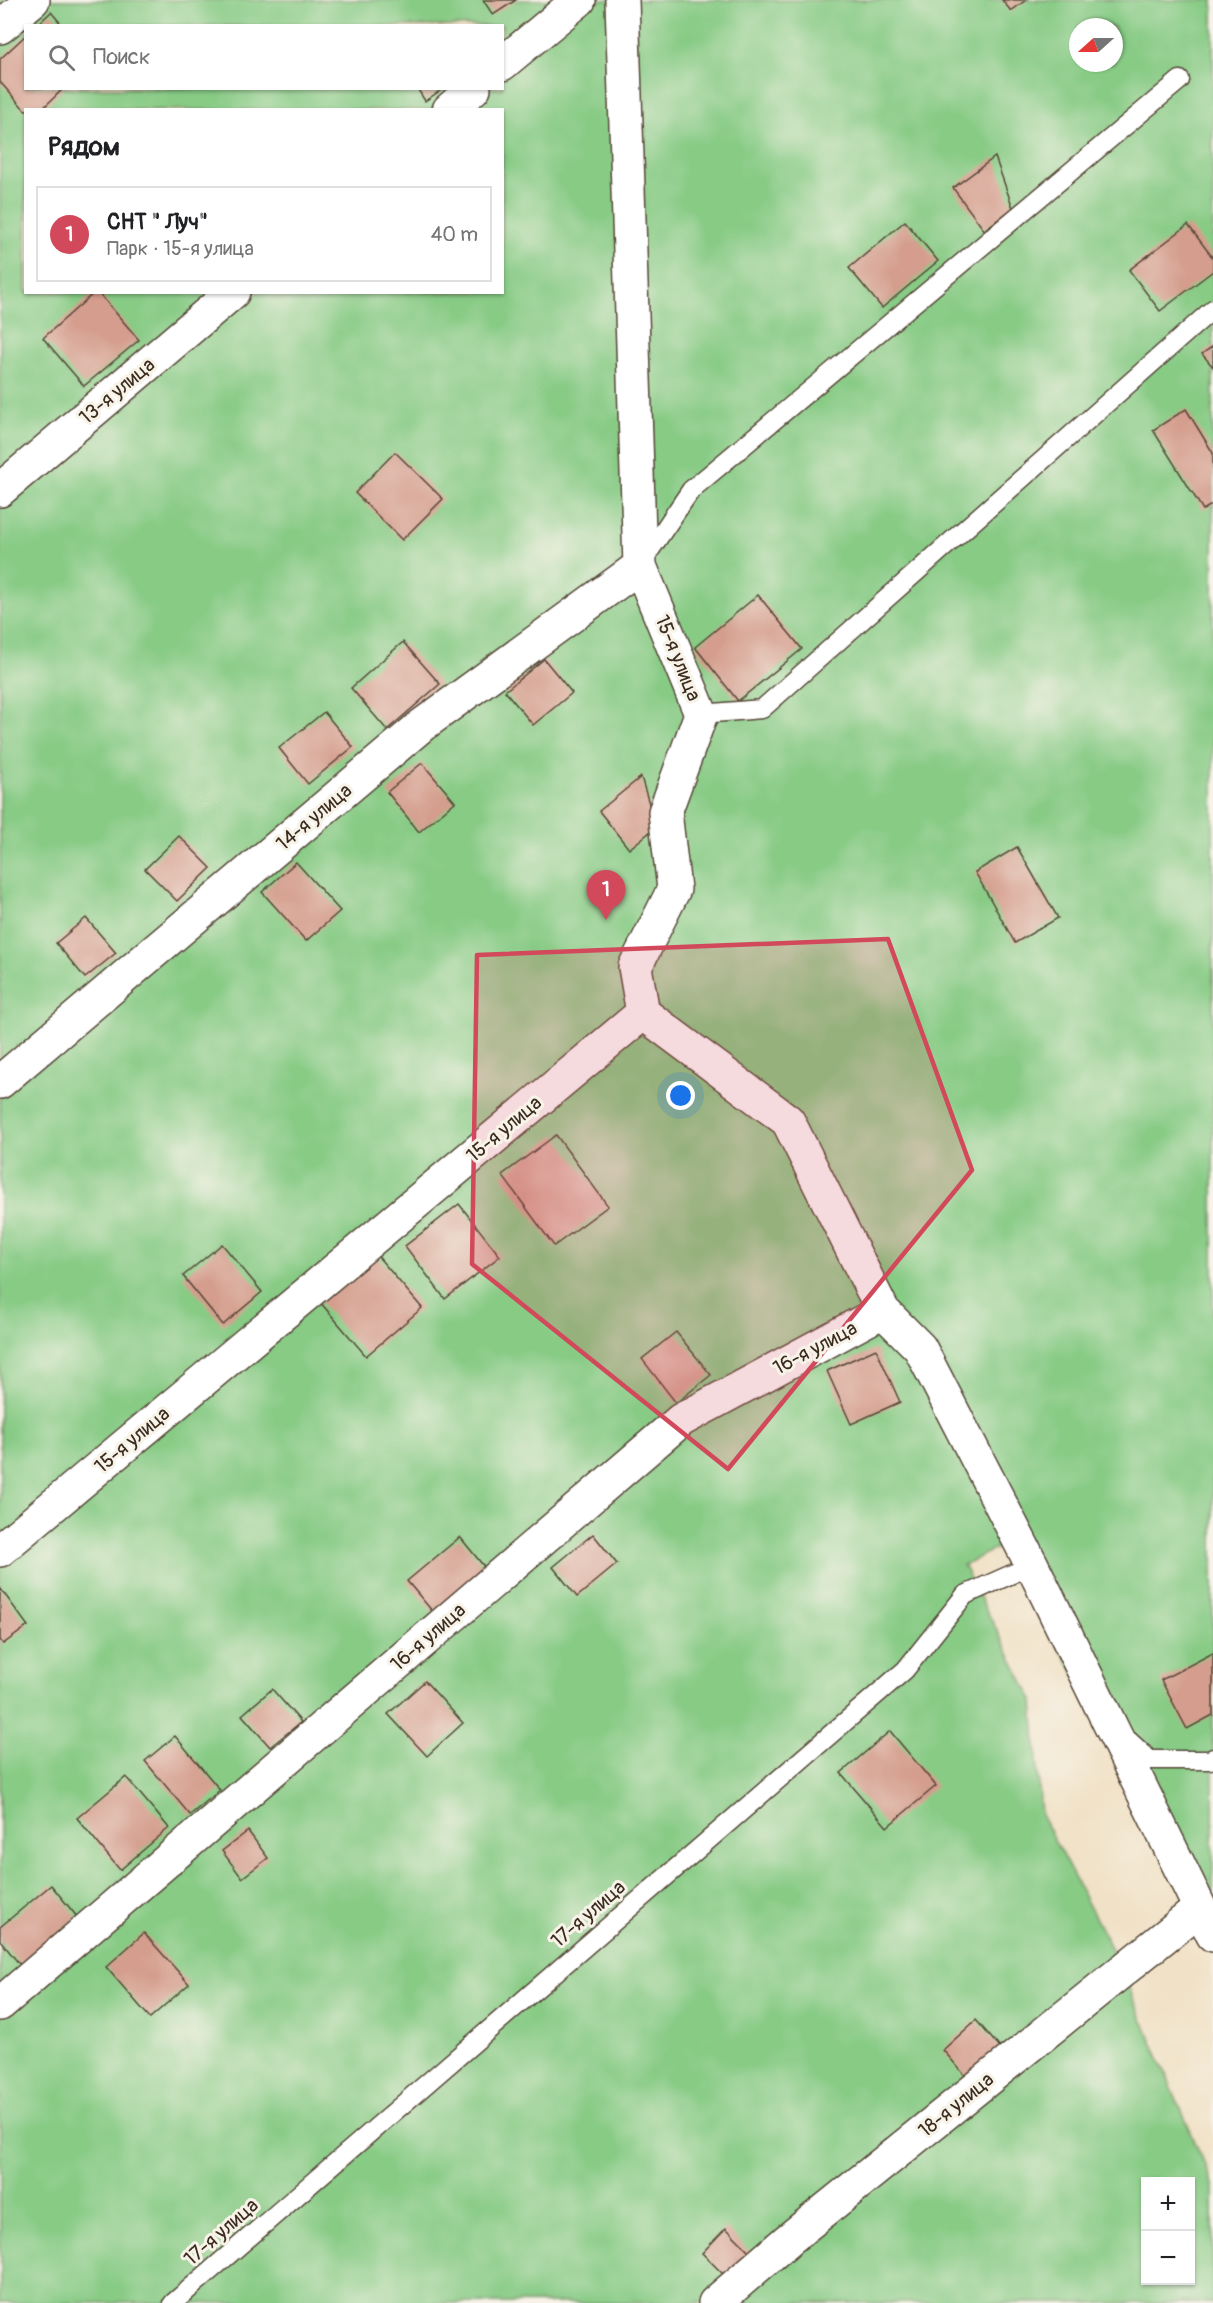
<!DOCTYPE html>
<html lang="ru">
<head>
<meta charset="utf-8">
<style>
  body { margin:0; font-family:Pangolin,sans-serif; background:#f6f6f6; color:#202124 }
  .controls { position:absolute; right:18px; bottom:18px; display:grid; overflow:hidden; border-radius:0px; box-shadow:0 2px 4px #0004 }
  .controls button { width:54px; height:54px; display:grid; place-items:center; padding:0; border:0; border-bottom:2px solid #e0e0e0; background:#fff; color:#202124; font:30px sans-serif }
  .compass { position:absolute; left:1069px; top:18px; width:54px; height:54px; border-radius:50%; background:#fff; box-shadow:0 2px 4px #0004; rotate:249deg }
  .you { position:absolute; left:681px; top:1096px; width:21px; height:21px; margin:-15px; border:4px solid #fff; border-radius:50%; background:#1a73e8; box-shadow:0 0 0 9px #1a73e833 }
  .badge { display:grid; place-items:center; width:39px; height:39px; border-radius:50%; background:#d1495b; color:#fff; font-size:20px; font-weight:700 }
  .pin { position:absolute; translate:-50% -50px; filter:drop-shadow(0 2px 3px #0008) }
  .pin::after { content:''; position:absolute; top:32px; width:21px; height:18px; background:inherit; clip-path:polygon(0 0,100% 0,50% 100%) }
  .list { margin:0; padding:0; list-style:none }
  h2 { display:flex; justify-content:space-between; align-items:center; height:78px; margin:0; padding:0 24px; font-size:26px }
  h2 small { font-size:20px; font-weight:400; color:#757577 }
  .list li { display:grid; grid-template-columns:39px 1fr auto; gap:18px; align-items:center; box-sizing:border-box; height:96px; margin:0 12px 12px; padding:0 12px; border:2px solid #e0e0e0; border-radius:0px }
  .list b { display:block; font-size:22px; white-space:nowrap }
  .list p { margin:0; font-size:20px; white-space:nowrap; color:#757577 }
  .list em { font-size:20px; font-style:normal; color:#757577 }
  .icon { flex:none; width:33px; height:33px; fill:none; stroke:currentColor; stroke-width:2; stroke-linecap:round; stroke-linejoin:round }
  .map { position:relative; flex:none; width:1213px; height:2303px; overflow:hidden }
  .search { position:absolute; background:#fff; box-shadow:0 2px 4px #0004; left:24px; top:24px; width:480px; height:66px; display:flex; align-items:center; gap:15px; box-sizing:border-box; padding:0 21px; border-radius:0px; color:#757577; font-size:22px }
  .panel { position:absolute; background:#fff; box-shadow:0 2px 4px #0004; left:24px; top:108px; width:480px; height:186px; border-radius:0px }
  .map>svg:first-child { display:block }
  .green { fill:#87cb85; stroke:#617a52; stroke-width:1.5; fill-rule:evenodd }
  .building { fill:#d49d8d }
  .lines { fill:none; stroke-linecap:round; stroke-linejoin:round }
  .lane-casing { stroke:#564637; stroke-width:21 }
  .street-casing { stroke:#564637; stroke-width:36 }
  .lane { stroke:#fff; stroke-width:18 }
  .street { stroke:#fff; stroke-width:33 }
  .marked { fill:#d1495b; fill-opacity:0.2; stroke:#d1495b; stroke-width:4.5; stroke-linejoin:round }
  .labels { text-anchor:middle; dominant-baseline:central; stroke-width:6; stroke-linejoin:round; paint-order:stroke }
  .street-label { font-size:20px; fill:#3b2a1e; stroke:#f7f3e8 }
</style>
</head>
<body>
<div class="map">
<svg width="1213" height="2303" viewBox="0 0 1213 2303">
  <rect width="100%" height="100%" fill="#f7f3e8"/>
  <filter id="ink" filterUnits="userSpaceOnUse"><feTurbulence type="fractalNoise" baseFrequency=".0167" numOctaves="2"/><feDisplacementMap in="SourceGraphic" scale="12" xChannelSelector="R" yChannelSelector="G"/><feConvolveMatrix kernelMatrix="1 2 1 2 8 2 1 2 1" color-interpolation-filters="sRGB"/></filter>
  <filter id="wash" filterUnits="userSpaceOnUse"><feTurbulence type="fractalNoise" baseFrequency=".008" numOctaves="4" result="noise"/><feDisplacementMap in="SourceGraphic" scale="24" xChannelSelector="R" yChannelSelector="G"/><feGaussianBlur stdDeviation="1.35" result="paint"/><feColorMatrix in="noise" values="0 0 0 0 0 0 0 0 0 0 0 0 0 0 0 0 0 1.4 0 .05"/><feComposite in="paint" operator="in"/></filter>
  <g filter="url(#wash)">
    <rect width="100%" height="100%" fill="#f1e2c7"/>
    <path class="green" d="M0,0H1213V1905L999,1547L963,1565L1033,1700L1041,1815L1114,1953L1213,2184V2303H0ZM26,26H502V88H26ZM1078,27H1114V63H1078ZM26,110H502V292H26ZM1146,2182H1190V2280H1146Z"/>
    <g id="blocks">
      <g class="building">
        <polygon points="483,0 516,0 493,15"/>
        <polygon points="1002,0 1026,0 1011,11"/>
        <polygon points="51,12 63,26 36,26"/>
        <polygon points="26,35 26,88 64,88 41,110 25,110 0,82 0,59"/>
        <polygon points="417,88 444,88 425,101"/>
        <polygon points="995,157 1013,208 984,230 953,188"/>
        <polygon points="905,221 938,261 882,308 849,268"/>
        <polygon points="1188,225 1213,258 1213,271 1160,311 1129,270"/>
        <polygon points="95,292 98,292 139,340 84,386 43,338"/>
        <polygon points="1213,346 1213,367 1202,354"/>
        <polygon points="1186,409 1213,453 1213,504 1203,510 1153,430"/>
        <polygon points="395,452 443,499 402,540 355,493"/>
        <polygon points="758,595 802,649 738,701 695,647"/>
        <polygon points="403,642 440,684 387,730 351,688"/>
        <polygon points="544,659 572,693 533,725 505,691"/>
        <polygon points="324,712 353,747 308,784 279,748"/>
        <polygon points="422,763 455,802 419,832 387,792"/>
        <polygon points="641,777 656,827 629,849 599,811"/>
        <polygon points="179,836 211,868 177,901 145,869"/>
        <polygon points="1017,847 1058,918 1015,943 975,872"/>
        <polygon points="296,862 340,911 306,941 262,892"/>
        <polygon points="86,918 116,953 85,978 56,943"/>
        <polygon points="556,1135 608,1206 554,1246 502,1175"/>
        <polygon points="459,1204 500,1256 445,1299 405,1246"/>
        <polygon points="222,1244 262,1292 223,1325 183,1276"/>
        <polygon points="375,1253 422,1308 366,1356 320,1302"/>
        <polygon points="676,1332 711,1375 676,1403 642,1359"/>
        <polygon points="876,1349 900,1402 851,1424 827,1371"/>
        <polygon points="593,1534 617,1564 577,1597 553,1567"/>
        <polygon points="460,1537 486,1569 433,1612 407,1581"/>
        <polygon points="0,1588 28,1626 3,1644 0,1640"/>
        <polygon points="1213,1653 1213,1715 1187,1729 1161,1680"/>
        <polygon points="425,1681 463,1723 427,1756 388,1714"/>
        <polygon points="272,1689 301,1722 270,1747 242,1715"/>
        <polygon points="890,1731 936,1786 887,1827 841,1773"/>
        <polygon points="175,1736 220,1790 190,1815 145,1761"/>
        <polygon points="126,1777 169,1828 120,1870 77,1818"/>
        <polygon points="248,1831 268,1858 242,1878 222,1851"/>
        <polygon points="51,1885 78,1918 20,1965 0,1940 0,1927"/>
        <polygon points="144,1933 189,1984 150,2018 106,1967"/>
        <polygon points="976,2020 1001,2049 968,2079 943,2050"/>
        <polygon points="726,2228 751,2253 726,2277 702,2253"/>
      </g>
    </g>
  </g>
  <g filter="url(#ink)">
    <use href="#blocks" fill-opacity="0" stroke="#564637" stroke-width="1.5"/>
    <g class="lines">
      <defs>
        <g id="lane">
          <polyline points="642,562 691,490 1180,80"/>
          <polyline points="701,714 762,709 1213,309"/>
          <polyline points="1125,1737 1150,1760 1210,1760 1213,1758"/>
          <polyline points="173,2303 905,1670 965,1595 1032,1565"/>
        </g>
        <g id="street">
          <polyline points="0,27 33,0"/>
          <polyline points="502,64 579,0"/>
          <polyline points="449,110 474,88"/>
          <polyline points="0,490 233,292"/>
          <polyline points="643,1013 788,1121 883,1311 920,1348 1032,1565 1213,1935"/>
          <polyline points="0,1082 421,726 640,566"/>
          <polyline points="0,1550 643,1013 635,967 674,889 665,812 701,714 640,566 622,0"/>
          <polyline points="0,2004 681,1420 883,1311"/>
          <polyline points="715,2303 788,2240 1199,1909"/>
        </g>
      </defs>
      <use href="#lane" class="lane-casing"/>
      <use href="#street" class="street-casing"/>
      <use href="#lane" class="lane"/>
      <use href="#street" class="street"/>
    </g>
  </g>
  <path class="marked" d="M888,939L972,1170L728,1469L472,1264L477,955Z"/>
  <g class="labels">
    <g class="street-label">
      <text transform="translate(117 391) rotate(-40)">13-я улица</text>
      <text transform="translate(678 658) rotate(68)">15-я улица</text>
      <text transform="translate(314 817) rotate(-40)">14-я улица</text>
      <text transform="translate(504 1129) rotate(-40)">15-я улица</text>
      <text transform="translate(815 1348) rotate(-28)">16-я улица</text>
      <text transform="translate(132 1440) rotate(-40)">15-я улица</text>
      <text transform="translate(428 1637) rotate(-41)">16-я улица</text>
      <text transform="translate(588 1914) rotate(-41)">17-я улица</text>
      <text transform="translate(956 2105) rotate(-39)">18-я улица</text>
      <text transform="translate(221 2232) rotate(-41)">17-я улица</text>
    </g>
  </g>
</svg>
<div class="controls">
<button>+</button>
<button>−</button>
</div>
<svg class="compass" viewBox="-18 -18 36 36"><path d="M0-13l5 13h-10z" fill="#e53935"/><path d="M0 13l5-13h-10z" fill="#757577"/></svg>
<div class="you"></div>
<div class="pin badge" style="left:606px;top:920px">1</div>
<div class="search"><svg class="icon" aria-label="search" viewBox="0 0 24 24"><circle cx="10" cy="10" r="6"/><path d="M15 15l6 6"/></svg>Поиск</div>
<section class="panel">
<h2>Рядом<small></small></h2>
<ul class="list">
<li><span class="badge">1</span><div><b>СНТ &quot; Луч&quot;</b><p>Парк · 15-я улица</p></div><em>40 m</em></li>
</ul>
</section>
</div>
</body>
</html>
